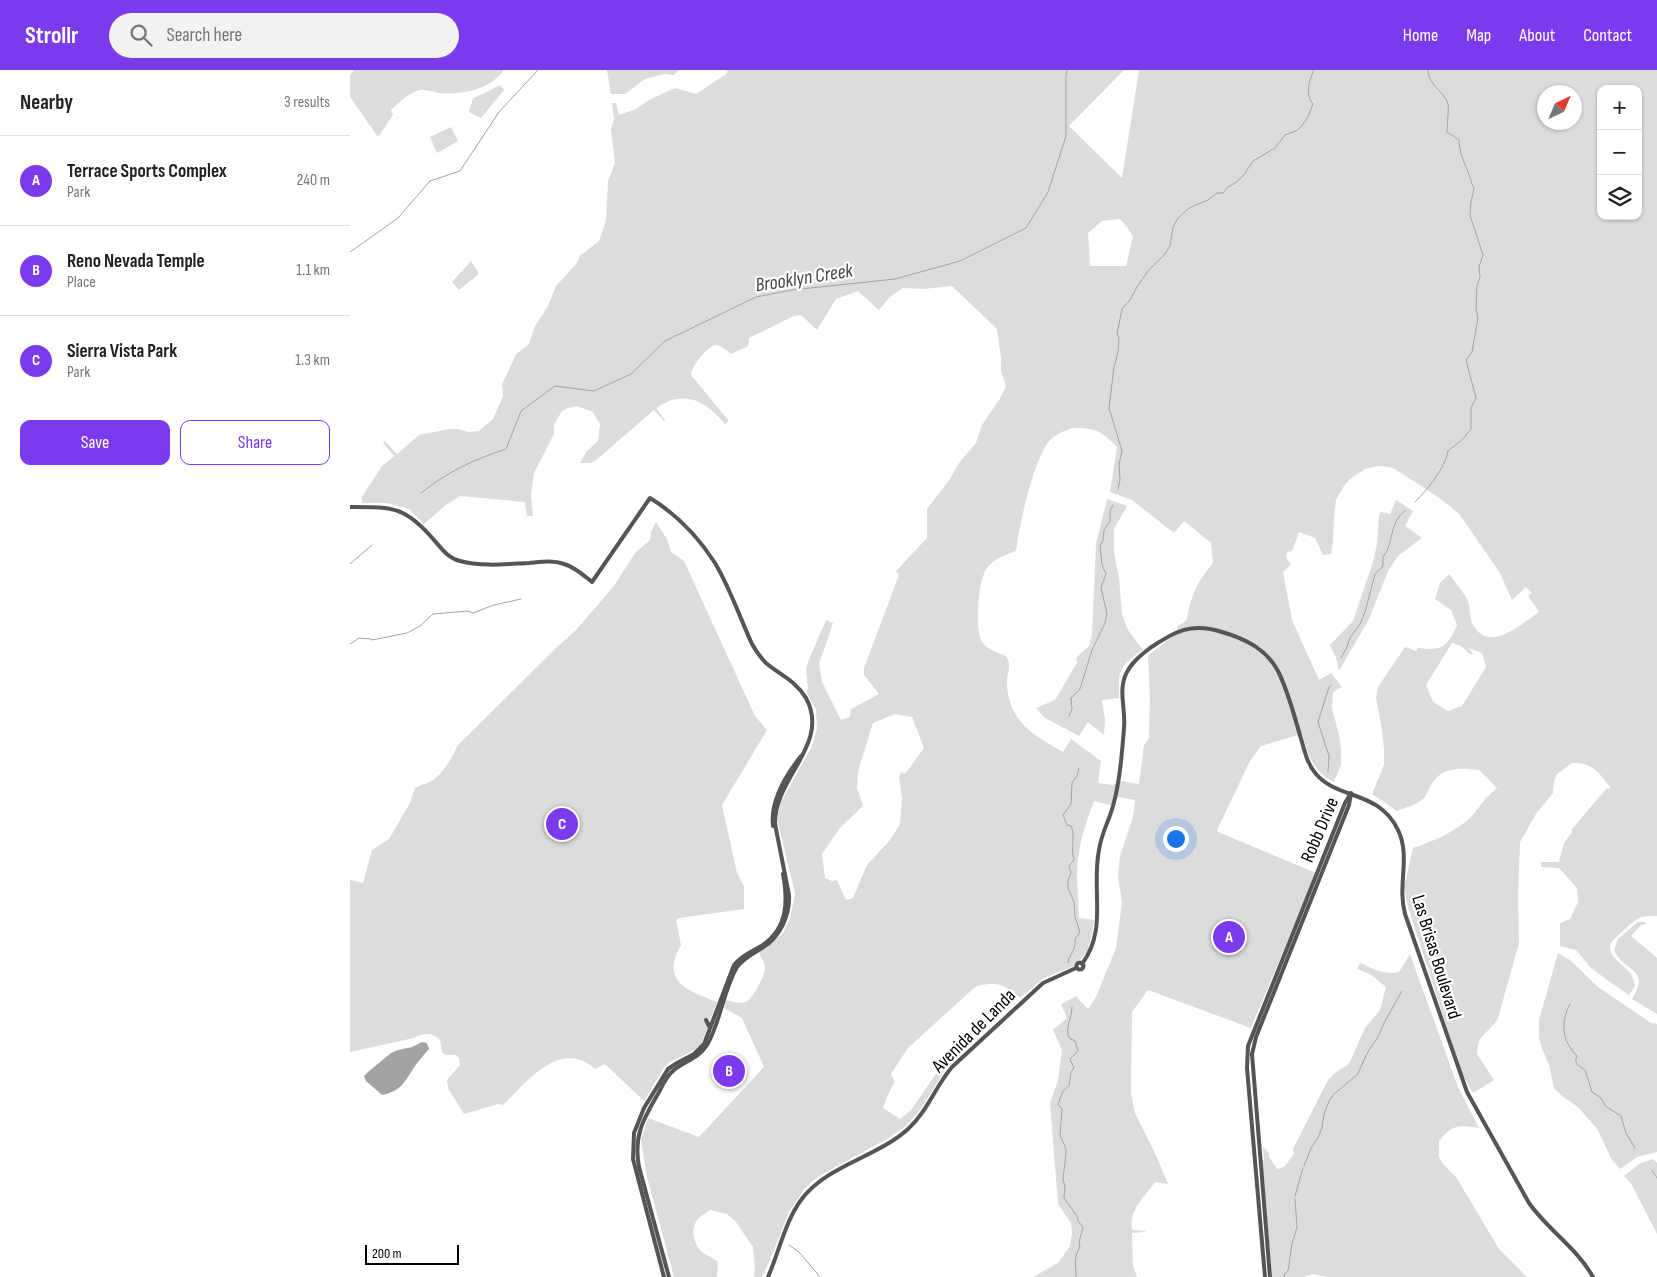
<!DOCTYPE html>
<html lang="en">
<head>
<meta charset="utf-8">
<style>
  body { margin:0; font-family:"Sofia Sans Condensed",sans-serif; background:#f2f2f2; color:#222 }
  .controls { position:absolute; right:15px; top:15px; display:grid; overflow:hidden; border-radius:10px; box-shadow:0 1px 4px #0004 }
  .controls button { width:45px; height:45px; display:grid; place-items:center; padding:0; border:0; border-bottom:1px solid #e0e0e0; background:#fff; color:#222; font:25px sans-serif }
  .compass { position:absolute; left:1187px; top:15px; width:45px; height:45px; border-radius:50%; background:#fff; box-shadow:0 1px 4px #0004; rotate:44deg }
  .scale { position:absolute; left:15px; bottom:12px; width:94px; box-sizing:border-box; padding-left:5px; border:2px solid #000; border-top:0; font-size:14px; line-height:18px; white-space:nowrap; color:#000; -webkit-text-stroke:4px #fff; paint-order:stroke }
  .you { position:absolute; left:825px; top:768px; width:18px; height:18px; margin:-12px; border:4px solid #fff; border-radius:50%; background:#1a73e8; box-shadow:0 0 0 8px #1a73e833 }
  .badge { display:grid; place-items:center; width:32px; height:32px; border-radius:50%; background:#7c3aed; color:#fff; font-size:16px; font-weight:700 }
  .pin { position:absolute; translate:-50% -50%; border:2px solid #fff; box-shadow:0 1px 5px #0006 }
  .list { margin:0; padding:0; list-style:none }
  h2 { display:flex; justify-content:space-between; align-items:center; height:65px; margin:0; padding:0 20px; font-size:21px }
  h2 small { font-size:16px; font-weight:400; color:#767676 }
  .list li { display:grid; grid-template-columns:32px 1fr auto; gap:15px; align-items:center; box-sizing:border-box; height:90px; padding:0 20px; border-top:1px solid #e0e0e0 }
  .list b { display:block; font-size:19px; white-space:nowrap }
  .list p { margin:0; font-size:16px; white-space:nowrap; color:#767676 }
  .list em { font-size:16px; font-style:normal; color:#767676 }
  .actions { display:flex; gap:10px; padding:15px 20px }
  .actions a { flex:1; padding:11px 0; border:1px solid #7c3aed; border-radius:10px; text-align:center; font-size:18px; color:#7c3aed }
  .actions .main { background:#7c3aed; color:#fff }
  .icon { flex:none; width:28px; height:28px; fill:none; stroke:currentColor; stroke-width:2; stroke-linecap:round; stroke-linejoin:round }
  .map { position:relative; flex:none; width:1307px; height:1207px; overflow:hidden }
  header { display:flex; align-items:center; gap:30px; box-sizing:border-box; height:70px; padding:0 25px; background:#7c3aed; color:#fff }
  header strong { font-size:24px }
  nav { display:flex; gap:28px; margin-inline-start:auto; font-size:18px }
  .search { width:350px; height:45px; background:#f2f2f2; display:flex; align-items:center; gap:12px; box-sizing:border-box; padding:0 18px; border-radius:28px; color:#767676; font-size:19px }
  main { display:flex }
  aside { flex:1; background:#fff }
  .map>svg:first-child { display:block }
  .green { fill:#dcdcdc; fill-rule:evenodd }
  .water { fill:#a3a3a3 }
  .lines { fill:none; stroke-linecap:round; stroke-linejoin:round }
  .stream { stroke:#a3a3a3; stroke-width:1 }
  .tertiary { stroke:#555; stroke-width:4 }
  .labels { text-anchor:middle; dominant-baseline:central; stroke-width:4.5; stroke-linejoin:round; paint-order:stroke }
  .street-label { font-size:19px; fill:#000; stroke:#fff }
  .water-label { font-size:20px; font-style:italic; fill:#444; stroke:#fff }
</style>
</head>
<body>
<header>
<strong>Strollr</strong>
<div class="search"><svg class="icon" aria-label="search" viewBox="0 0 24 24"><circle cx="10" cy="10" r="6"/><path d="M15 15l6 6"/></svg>Search here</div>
<nav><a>Home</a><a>Map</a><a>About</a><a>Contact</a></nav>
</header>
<main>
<aside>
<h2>Nearby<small>3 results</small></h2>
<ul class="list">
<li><span class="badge">A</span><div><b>Terrace Sports Complex</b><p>Park</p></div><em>240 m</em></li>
<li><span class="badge">B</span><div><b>Reno Nevada Temple</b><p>Place</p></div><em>1.1 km</em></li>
<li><span class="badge">C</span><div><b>Sierra Vista Park</b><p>Park</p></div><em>1.3 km</em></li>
</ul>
<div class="actions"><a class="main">Save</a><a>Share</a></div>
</aside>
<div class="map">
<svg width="1307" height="1207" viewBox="0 0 1307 1207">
  <rect width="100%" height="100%" fill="#fff"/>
  <g class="green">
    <path d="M4,0H153V1C139,20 112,25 89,23C83,22 75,19 70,20C59,22 49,33 41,40L43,45L28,67L0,27V5Z"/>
    <polygon points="257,0 329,0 324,5 314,4 295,9 275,24 261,24"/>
    <path d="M378,0H774L719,56L772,108L789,0H1307V846C1291,845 1287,848 1275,859C1272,862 1267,866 1263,870C1253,883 1271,893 1279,902C1283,906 1284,911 1285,916L1279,925L1257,910L1240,897L1226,880L1210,876V853L1220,849L1228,832L1227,818L1209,798L1191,797V792H1209L1214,773L1222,762V759L1256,719L1261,718C1249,703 1243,692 1222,693L1207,704L1204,711L1203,723L1186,744L1170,772L1168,828L1169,873L1148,948C1144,957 1134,962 1129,971C1128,975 1127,980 1127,984L1144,1010L1123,1023L1112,1004L1058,837L1054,817L1063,778C1082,772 1114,758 1126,741C1133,732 1138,725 1147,718L1129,700C1108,698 1093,696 1080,716C1078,720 1077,724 1075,727C1069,734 1055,738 1047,741L1022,724L1034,695V679L1031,654L1026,628L1028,617L1055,577L1066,581L1068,578C1093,581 1097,577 1107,555L1101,540L1085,529L1090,513L1099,504C1105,512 1112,520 1117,529C1121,537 1119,548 1123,555C1140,584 1171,554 1189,542L1178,526L1182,523L1176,517L1162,530L1150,503L1110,445L1100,436L1082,423L1045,399L1039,397L1028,396L1015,399L1000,409L994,416L986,430L984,446L983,472L981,484L973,485L965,468L949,462L942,481L937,482L936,488L941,494L933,502L942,550L969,610L981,603L992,617L983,622L982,638L989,665L991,680V695L984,712C962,701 959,686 952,664L911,676L900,691L867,760L868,762L966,803L901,958L798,920L782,942L781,1023L785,1043L805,1083L818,1114L805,1112C794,1128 779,1139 782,1160L795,1161V1162L782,1163L783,1196L787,1207H683L708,1193L720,1176L722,1163L721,1153L708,1134L700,1033L708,1010L712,980L703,960L717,948L711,934L726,926L738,939L746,927L766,878L772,832L768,807L770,786L783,747L785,730L769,727L760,735L744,731C735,754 728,776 727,802C727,817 729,833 729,848L744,850L741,868L737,883L724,896L694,908L670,928C653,913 646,911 625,917L558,978L541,1004L545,1012C541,1016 536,1031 533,1038L550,1049L561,1040L588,1001L617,975V978L597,997L570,1040L557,1055L539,1068L469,1106L455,1118L439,1142L424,1180L412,1207H404L405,1198L403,1177L386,1152L377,1144L360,1140C356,1143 350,1146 347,1150C341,1159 343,1173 351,1181C356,1186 363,1187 368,1192L367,1207H324L297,1107L291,1070L298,1048L349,1067L414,997L392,948L374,938L376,930C383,932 389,934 396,932C403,929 415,905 415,898C415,893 411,887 409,883L433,863L440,849L445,823L427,749L431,732L462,676L467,658L466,640L456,621L458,619L456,599L458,592L476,550L483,553L469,594L472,612L491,650L500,647L501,639L529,624L514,605V598L549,505L546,501L577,468V439L600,409L609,393L626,373L632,355L649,330L656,316L651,301V288L647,259L602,216L573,219L553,218L540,227L529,240L508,221L486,229L467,260L451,245L444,246L399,268L398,276L381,284C377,281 372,276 367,275C358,274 341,297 341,305L379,351L375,354C355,331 335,319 306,338L315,350L314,351L304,340L245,391L240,393H230L237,381L248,371L250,354L243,342L227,336L218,338L212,341L209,346L204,355V364L184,403L181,424L183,446H177L175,432L110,426L96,435L74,454L59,439L37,433H12V427L32,396L44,386L33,373L35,371L47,384L69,365L100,359H108L119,362L129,361L143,349L153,326L152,314L163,291L166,284L179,274L185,256L198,236L206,216L227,193L230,186L249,171L256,151L258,111L265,93L261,59L264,49L262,33H266L269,45L286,39L299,30L325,18L346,24L376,4ZM1251,19H1288V146H1251ZM1194,22H1224V52H1194ZM770,149L777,157L783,167L776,196H740L738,163L752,151ZM722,358C746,358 750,360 767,377L760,422L782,430L824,463L834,451L861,473L863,493C847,512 841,525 837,550L827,557V565L819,569L798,586L800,626L799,668L794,675L789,714L771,711L763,715L748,713L751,691L721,669L713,682C685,666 660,653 657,616C656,603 663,598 656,586C647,582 636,580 631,570C625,557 628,510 637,498C645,488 655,485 666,481C669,456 684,386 701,369C708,363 714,361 722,358ZM1102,573L1111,576L1121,585L1123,583L1118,578L1132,583L1136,597L1112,636L1098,641L1083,632L1076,615ZM545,644L562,647L574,678L555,704L551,702L549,707L552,728L550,754L540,770L517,795L503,828L496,830L487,810L482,811L475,808L472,784L490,758L513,736L507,718L508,701L523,653Z"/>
    <polygon points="150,15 154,20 131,48 119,42 123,28 135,23"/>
    <polygon points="101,57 108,71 87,83 80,67"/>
    <polygon points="121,191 129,204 109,220 102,212"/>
    <path d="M757,429L777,436L764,459V483L769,507L772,544L778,560L793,580C768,597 769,598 769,628L752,630L755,650L754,665L738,652L729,666L695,648L686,638L705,630L727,593L726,588L739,576L742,565L746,474Z"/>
    <polygon points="1046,430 1063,441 1055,456 1072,468 1048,486 1038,501 1019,549 989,601 986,588 980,575 1003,551 1023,492 1027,474 1029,446 1031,442 1040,444"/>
    <path d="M306,452L317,469L321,482L334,491L405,646L417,660L372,735L387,803L394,816V839L329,848L326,850L331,875C310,912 337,920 367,932L351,974L343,981L322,991L315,996L294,1031L255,994L245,999C210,968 177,1012 153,1035L148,1034L114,1044L98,1018L97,1010L110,995L109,988L106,985H96L92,982L90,970C83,962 73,963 64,968L0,982V810L13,813L22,780L39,769L60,733L65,718C70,715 75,714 80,712C91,707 103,687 107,676L205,579L226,560L264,516L285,483L300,470L301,462Z"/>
    <path d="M1288,852H1295L1296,854L1291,855L1281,866L1307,888V944L1282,929C1302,897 1273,902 1264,880L1268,869Z"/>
    <polygon points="1208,883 1220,890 1248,917 1301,953 1307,954 1307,1082 1287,1087 1270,1099 1261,1088 1248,1060 1228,1037 1212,1026 1204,1018 1199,995 1191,976 1189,967 1189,950"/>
    <path d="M1060,884L1108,1017L1129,1058C1108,1055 1103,1054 1089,1071V1087L1093,1094L1106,1107L1149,1179L1177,1207H978L963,1204L954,1207H922L912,1090H914L913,1077L919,1083V1087L927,1099L934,1097L944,1084L943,1079L978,1010L986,1002L999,994L1015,958L1030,940L1036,917L1020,904L1007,899L1010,893C1022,898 1035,906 1049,902Z"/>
    <polygon points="1303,1089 1307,1093 1307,1164 1282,1115 1274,1106 1289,1094"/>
  </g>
  <path class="water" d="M72,972L77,973L79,979C74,985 69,990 65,996C55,1011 52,1021 32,1025L16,1011L14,1006L18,1002L41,983L48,980L62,977Z"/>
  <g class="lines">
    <g class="stream">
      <polyline points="0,182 48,148 80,111 110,101 149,42 188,0"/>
      <path d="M768,419L770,410L769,394L772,381L759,338L764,297L768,282L769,267L767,264L772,239L780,230L787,217L798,201L814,185L820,176L823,157L828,148L839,138L858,130L867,123H873L878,117L885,113L893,106L903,91L925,78L935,65L946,61L951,57L958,47L963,34C955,24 959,11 964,0"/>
      <path d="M71,423C97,402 125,389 156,379L171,341L205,316L244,321L281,304L315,271L406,227L442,220L545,209L610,191L676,158L698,122L716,66V6L717,0"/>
      <path d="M1065,432C1078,419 1095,398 1098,381L1113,369L1121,359V338L1126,328L1116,290L1122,282L1128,248L1126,239L1127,216L1130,207L1129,197L1133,185L1120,145L1121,132L1124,118C1121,114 1122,112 1120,108C1116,95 1109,84 1109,70L1097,62C1097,56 1099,38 1098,34C1095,22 1077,14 1078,0"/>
      <polyline points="0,494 22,475"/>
      <polyline points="0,574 9,568 21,569 22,570 57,563 70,556 83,544 118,541 123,543 144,535 171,529"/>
      <path d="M991,588L996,579L1000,568L1010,554L1015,542L1025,504L1033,496V487C1044,473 1039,452 1055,441"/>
      <polyline points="719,646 722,639 721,628 730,619 742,580 755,553 757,544 751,518 756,504 752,495 750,476 753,470 754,460 760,451 760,441 763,435"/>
      <polyline points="978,702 979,686 968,652 979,617 981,616"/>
      <path d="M718,893C719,883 726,883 725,869L730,862L725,847L724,832L718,818V811L721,803L719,796L724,790C720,778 726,766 721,756L717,755L713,745L721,734L722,713L727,706L729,698"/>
      <path d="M1220,934C1210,953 1212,971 1227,986C1223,995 1230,996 1235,1000L1242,1022L1251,1028L1255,1036L1271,1046L1276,1063L1285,1078"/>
      <path d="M722,937C722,948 715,957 719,968L725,971L728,981L720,989L724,998L721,1002L719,1016L713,1021L708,1034L712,1039L710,1065L716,1079V1084L713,1109L715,1117L714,1128L727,1146L728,1151L733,1157L729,1172L730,1176C723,1190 726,1193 726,1207"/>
      <polyline points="954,1096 961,1078 968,1068 972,1057 974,1044 979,1031 984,1024 1007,1005 1019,980 1028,967 1034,953 1052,921"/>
      <polyline points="1302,1100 1307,1108"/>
      <polyline points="945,1126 953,1098"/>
      <polyline points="439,1175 449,1182 470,1207"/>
      <polyline points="935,1207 934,1205 938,1201 942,1174 947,1157 945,1129"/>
    </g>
    <g class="tertiary">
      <path d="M0,437C43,437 55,436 84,470C92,479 98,488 110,491C132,497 158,494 179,493C191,492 203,490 214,494C225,497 233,505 242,512L300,428C326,444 349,468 365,493C380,518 390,548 402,574C406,581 410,587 416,593C430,605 446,611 456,628C481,674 424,708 425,754L439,825C440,846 430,867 412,878C403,884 394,888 387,897C373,921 371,951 357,975C349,988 335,991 324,1000C317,1005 313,1014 309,1022C294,1048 283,1065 289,1097L319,1207"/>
      <path d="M423,756C420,731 436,705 451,686"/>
      <circle cx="730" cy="896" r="3.5"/>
      <path d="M732,894C758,859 741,820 749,780C751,764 759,751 763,736C770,711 772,683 774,658C776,640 768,621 776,604C781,593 791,585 800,578C825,561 842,552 872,562C896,569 916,579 928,601C939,623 945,649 952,672C955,683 958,695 966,704C988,730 1029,720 1048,760C1061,787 1047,815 1055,844L1117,1022L1179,1133C1198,1160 1227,1178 1243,1207"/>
      <polyline points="356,950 360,958"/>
      <path d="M314,1207L283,1089L284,1063L294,1038L318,999L327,993L344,984L354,974L384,895C392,885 403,881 413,875C438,857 438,831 433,804"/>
      <path d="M418,1207C429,1182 435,1152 451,1130C477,1095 526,1088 558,1059C577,1042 585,1017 602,997L693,913L726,898"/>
      <polyline points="915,1207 897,998 898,976 995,733 1001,723"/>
      <polyline points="920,1207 902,984 906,967 999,735 1001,724"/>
    </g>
  </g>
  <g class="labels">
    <g class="street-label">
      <text transform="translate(970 760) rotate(-67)">Robb Drive</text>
      <text transform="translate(1086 887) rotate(73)">Las Brisas Boulevard</text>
      <text transform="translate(624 961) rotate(-45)">Avenida de Landa</text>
    </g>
    <g class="water-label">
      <text transform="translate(454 208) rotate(-9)">Brooklyn Creek</text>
    </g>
  </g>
</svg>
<div class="controls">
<button>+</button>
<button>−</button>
<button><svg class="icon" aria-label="layers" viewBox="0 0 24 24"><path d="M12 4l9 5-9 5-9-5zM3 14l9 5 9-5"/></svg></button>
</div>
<svg class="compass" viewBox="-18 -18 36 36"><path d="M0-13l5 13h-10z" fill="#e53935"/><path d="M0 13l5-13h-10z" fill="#767676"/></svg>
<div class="scale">200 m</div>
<div class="you"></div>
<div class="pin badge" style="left:879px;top:867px">A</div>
<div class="pin badge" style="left:379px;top:1001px">B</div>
<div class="pin badge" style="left:212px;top:754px">C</div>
</div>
</main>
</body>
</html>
